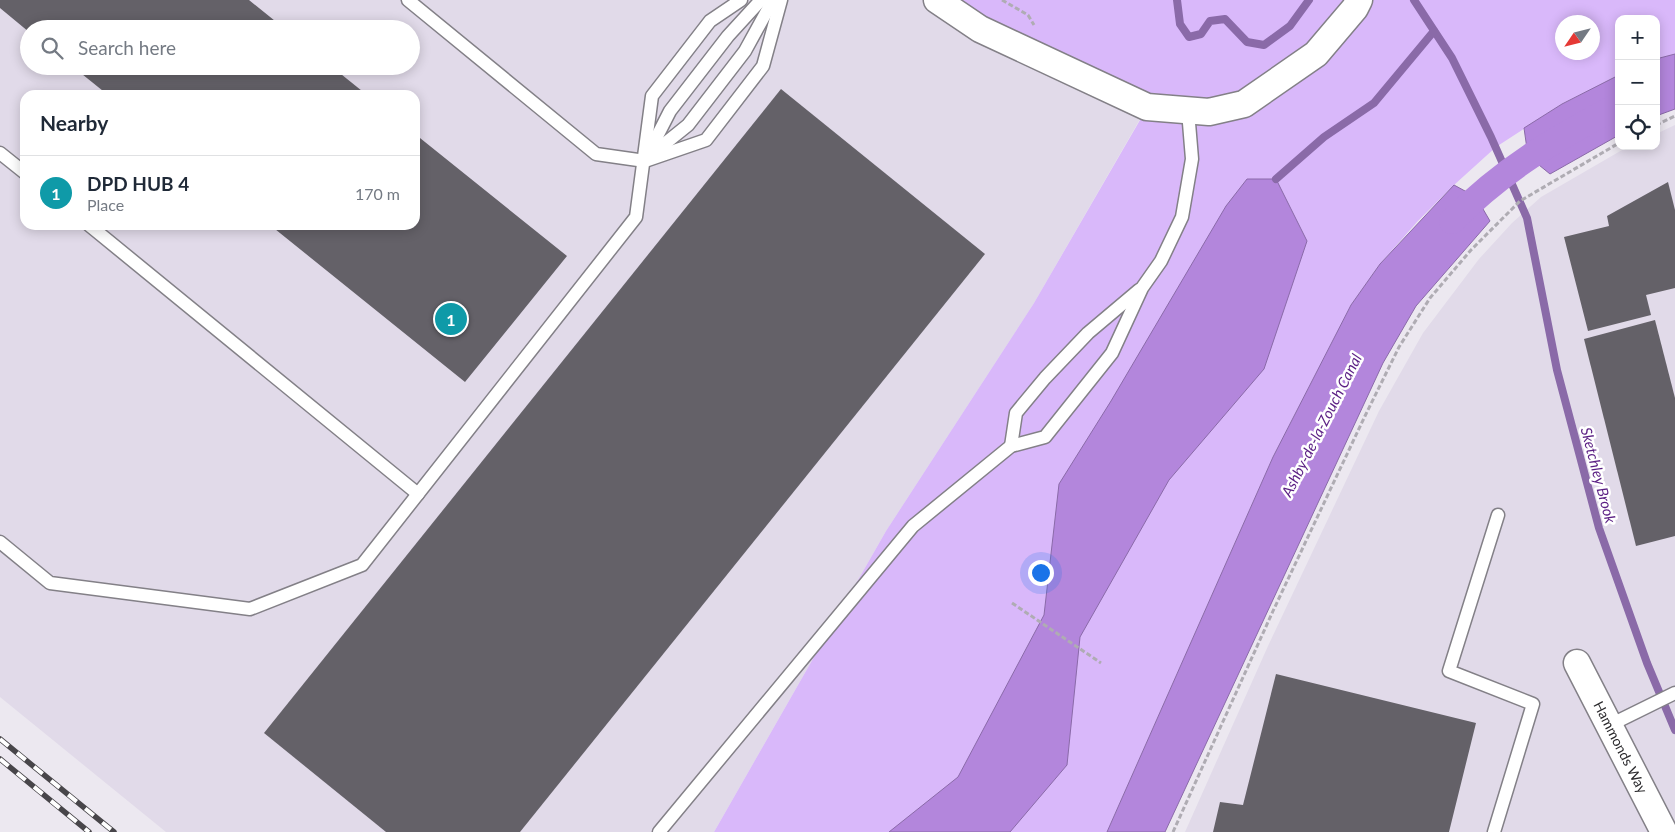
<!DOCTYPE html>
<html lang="en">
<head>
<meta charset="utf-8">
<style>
  body { margin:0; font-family:Lato,sans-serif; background:#f6f6f7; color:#1f2937 }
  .controls { position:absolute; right:15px; top:15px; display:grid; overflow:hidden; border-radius:10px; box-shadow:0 2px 12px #0003 }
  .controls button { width:45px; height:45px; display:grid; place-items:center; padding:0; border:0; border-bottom:1px solid #e0e1e3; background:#fff; color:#1f2937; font:25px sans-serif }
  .compass { position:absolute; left:1555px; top:15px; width:45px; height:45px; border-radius:50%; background:#fff; box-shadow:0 2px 12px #0003; rotate:235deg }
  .you { position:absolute; left:1040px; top:572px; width:18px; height:18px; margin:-12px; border:4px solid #fff; border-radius:50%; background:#1a73e8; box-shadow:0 0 0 8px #1a73e833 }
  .badge { display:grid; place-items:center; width:32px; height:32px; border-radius:50%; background:#111827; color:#fff; font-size:16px; font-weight:700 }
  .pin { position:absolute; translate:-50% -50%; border:2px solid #fff; box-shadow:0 1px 5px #0006 }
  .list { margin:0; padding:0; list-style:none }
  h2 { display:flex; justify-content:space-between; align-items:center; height:65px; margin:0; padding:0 20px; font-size:21px }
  h2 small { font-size:16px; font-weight:400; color:#747a83 }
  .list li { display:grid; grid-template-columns:32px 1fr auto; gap:15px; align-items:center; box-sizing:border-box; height:75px; padding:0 20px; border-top:1px solid #e0e1e3 }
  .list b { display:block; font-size:19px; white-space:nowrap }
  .list p { margin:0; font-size:16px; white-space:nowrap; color:#747a83 }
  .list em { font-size:16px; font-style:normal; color:#747a83 }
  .icon { flex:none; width:28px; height:28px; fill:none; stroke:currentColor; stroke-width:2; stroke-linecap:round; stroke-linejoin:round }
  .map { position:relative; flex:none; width:1675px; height:832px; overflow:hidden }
  .search { position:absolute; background:#fff; box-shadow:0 2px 12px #0003; left:20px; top:20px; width:400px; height:55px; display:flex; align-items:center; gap:12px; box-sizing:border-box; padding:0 18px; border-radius:28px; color:#747a83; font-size:19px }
  .panel { position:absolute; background:#fff; box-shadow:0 2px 12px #0003; left:20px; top:90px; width:400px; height:140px; border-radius:15px }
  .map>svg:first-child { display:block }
  .built { fill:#e1dae9; fill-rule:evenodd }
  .green { fill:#d9b8fa; fill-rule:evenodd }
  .water { fill:#b386dc; stroke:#8a6aa8 }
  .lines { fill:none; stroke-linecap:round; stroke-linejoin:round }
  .stream { stroke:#8a6aa8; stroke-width:8 }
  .canal { stroke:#b386dc; stroke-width:26 }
  .building { fill:#646168 }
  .lane-casing { stroke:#838087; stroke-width:15 }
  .street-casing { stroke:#838087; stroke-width:29 }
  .path { stroke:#afacb3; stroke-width:3; stroke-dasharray:5 2.5; stroke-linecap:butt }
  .lane { stroke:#fff; stroke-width:12 }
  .street { stroke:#fff; stroke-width:26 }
  .rail-casing { stroke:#48464a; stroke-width:5.5 }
  .rail { stroke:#fff; stroke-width:4; stroke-dasharray:11; stroke-linecap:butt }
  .labels { text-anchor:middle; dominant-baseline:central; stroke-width:5; stroke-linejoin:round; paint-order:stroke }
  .street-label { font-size:14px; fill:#2b2a2d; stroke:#fff }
  .water-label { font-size:15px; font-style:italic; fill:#5a1e83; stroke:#fff }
</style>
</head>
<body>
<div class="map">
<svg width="1675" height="832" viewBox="0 0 1675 832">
  <rect width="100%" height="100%" fill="#ece8f0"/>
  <g class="built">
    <path d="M0,0H937L1147,107L1034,303L886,531L714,832H166L0,697ZM29,29H411V66H29ZM25,95H415V225H25Z"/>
    <polygon points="1675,125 1675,832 1185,832 1268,646 1379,411 1423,333 1479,259 1512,223 1541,197 1629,146 1656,146 1656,134"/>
  </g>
  <path class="green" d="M937,0H1675V54L1656,59V19H1619V75L1562,104L1496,147L1454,185L1417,222L1380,264L1351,305L1273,457L1107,832H714L886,531L1034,303L1147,108ZM1562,22H1592V52H1562Z"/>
  <g class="water">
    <polygon points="1675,54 1675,109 1656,116 1656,59"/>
    <polygon points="1619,75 1619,135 1550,174 1528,156 1524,128 1562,104"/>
    <polygon points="1247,179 1276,179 1307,241 1264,369 1169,480 1080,637 1067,765 1010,832 889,832 958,777 1044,615 1059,484 1111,401 1226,206"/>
    <polygon points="1454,185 1476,197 1490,221 1416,306 1383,363 1165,832 1107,832 1273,457 1351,305 1380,264"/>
  </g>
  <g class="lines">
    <g class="stream">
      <polyline points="1177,0 1180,24 1189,37 1201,34 1210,21 1225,19 1247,42 1264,45 1290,26 1309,0"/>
      <polyline points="1414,0 1452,58 1491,137 1527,218 1557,370 1599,528 1647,663 1675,730"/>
      <polyline points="1276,179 1324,137 1374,103 1434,31"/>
    </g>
    <path class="canal" d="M1452,221C1503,169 1555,139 1619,105"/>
  </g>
  <g class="building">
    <polygon points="0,0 249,0 285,29 29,29 29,32 0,8"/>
    <polygon points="72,66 331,66 367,95 108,95"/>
    <polygon points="781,89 985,254 520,832 386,832 264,733"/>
    <polygon points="415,134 567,256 465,382 270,225 415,225"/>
    <polygon points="1668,182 1675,210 1675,288 1646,295 1651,315 1588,331 1564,237 1609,226 1607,216"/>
    <polygon points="1655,320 1675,398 1675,536 1636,546 1584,339"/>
    <polygon points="1276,674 1476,723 1449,832 1213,832 1220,802 1243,805"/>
  </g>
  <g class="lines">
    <defs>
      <g id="lane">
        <polyline points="408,0 596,154 645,161 706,140 763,66 781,0"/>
        <polyline points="0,153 25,173"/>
        <polyline points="648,154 670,111 728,36 761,0"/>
        <polyline points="652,154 688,125 745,51 773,0"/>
        <polyline points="89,225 418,494"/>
        <polyline points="1011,446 1016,413 1045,378 1088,333 1139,290"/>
        <polyline points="0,542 50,583 250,609 362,565 636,217 652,96 710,21 741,0"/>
        <polyline points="1610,725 1675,693"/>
        <polyline points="659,832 913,526 1011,446 1045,437 1112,353 1142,288 1161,261 1182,217 1192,159 1188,111"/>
        <polyline points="1494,832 1533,704 1449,671 1498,515"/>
      </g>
      <g id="street">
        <polyline points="937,0 980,29 1147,107 1209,112 1244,104 1316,54 1355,8 1359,0"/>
        <polyline points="1577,663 1664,832"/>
      </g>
    </defs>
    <use href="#lane" class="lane-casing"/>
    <use href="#street" class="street-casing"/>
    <g class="path">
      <polyline points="1002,0 1028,15 1034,25"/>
      <polyline points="1656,125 1675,116"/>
      <polyline points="1012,603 1101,663"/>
      <polyline points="1173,832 1273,611 1365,416 1399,347 1430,298 1471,250 1520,201 1619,143"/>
    </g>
    <use href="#lane" class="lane"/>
    <use href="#street" class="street"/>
    <defs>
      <g id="rail">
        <polyline points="0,739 114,832"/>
        <polyline points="0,759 89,832"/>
      </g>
    </defs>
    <use href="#rail" class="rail-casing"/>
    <use href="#rail" class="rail"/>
  </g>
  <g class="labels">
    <g class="street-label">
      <text transform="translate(1621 747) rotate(63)">Hammonds Way</text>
    </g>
    <g class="water-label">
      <text transform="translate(1321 425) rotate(-63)">Ashby-de-la-Zouch Canal</text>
      <text transform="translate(1599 475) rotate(75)">Sketchley Brook</text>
    </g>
  </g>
</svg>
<div class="controls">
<button>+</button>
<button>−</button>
<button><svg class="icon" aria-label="locate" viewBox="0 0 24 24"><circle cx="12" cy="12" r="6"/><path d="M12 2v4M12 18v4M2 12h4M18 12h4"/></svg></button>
</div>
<svg class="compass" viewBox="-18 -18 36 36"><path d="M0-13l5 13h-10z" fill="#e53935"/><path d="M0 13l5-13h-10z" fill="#747a83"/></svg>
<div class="you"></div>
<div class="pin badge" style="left:451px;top:319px;background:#0f9aa8">1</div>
<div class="search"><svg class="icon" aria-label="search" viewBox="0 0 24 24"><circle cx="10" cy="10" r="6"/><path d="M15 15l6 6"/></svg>Search here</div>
<section class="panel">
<h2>Nearby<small></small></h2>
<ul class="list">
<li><span class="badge" style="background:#0f9aa8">1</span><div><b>DPD HUB 4</b><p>Place</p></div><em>170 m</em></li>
</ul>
</section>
</div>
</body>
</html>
